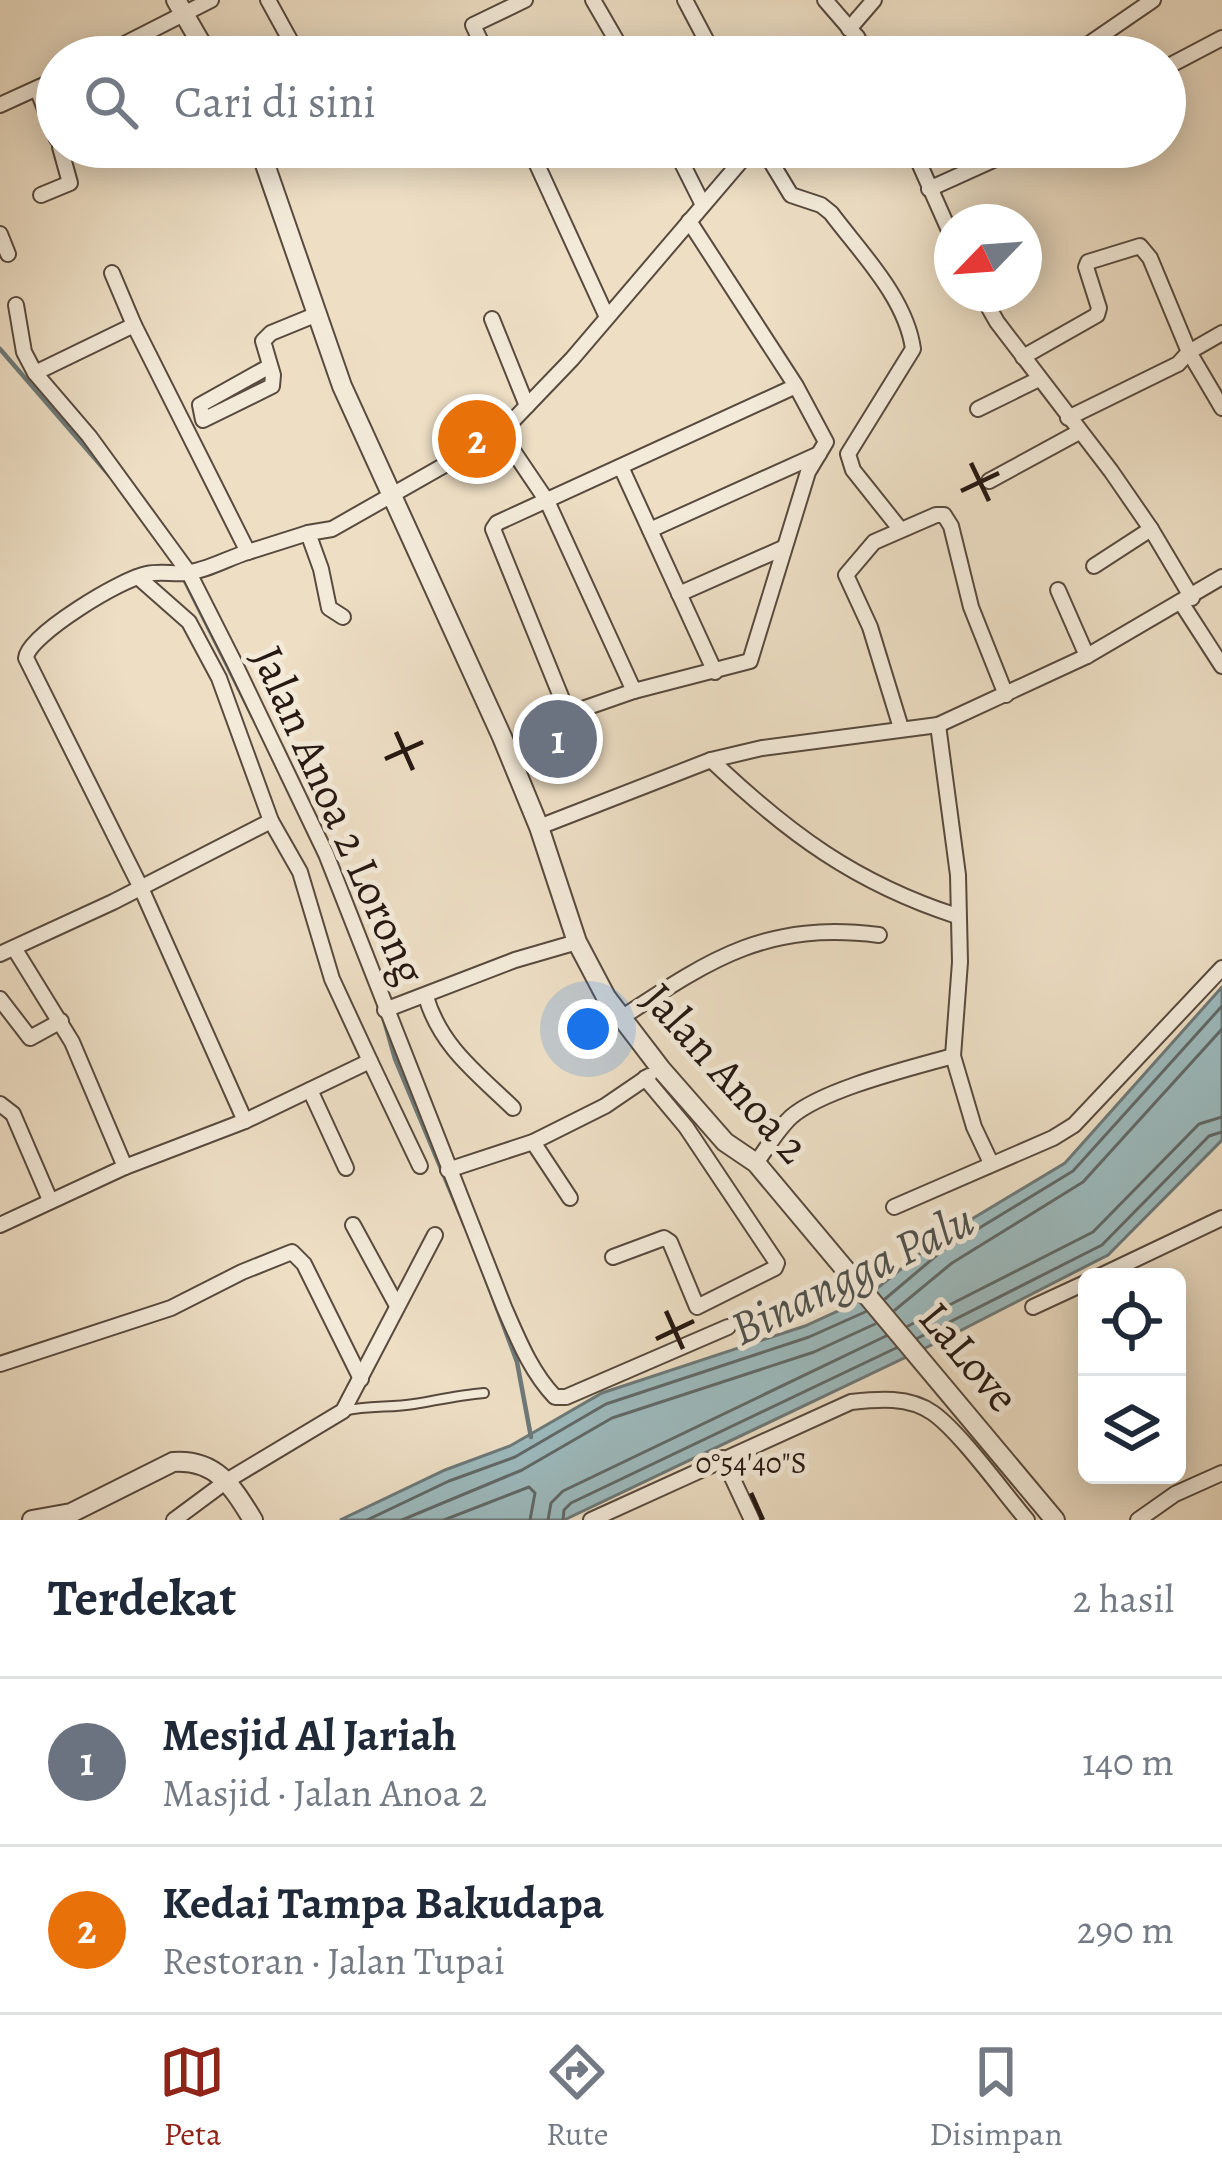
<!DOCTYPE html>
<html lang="id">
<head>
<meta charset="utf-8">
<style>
  body { margin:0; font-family:Alegreya,serif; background:#f2f2f3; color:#1f2937 }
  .controls { position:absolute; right:36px; bottom:36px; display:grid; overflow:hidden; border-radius:18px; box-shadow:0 6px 30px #0003 }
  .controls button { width:108px; height:108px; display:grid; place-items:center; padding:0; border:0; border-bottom:3px solid #e0e1e3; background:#fff; color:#1f2937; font:60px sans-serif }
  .compass { position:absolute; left:934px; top:204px; width:108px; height:108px; border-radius:50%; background:#fff; box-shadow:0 6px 30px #0003; rotate:245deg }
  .you { position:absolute; left:588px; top:1029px; width:42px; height:42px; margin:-30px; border:9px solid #fff; border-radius:50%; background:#1a73e8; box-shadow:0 0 0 18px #1a73e833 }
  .badge { display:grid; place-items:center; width:78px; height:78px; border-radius:50%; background:#8f2418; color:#fff; font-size:39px; font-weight:700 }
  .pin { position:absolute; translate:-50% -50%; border:6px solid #fff; box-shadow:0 3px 12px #0006 }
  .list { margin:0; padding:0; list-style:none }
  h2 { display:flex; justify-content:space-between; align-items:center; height:156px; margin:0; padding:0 48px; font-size:51px }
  h2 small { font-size:39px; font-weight:400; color:#747a83 }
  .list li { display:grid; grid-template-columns:78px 1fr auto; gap:36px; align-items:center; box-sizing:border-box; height:168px; padding:0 48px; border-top:3px solid #e0e1e3 }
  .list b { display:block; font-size:45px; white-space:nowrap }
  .list p { margin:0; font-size:39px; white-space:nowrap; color:#747a83 }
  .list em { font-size:39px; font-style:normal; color:#747a83 }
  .icon { flex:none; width:66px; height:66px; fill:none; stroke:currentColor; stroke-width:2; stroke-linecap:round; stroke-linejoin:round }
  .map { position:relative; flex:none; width:1222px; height:1520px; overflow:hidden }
  .search { position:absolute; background:#fff; box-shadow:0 6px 30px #0003; left:36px; right:36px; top:36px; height:132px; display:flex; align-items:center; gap:30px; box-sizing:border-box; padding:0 42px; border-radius:66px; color:#747a83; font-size:45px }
  .sheet { height:492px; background:#fff }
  nav { display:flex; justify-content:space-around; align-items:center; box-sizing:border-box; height:168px; border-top:3px solid #e0e1e3; background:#fff; font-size:33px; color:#747a83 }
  nav a { display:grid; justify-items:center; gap:6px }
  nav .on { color:#8f2418 }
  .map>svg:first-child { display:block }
  .water { fill:#9cbabd; stroke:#6d7979; stroke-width:3 }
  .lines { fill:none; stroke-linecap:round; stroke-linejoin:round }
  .shore { stroke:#616968; stroke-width:3 }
  .stream { stroke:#6d7979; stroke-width:4.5 }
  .service-casing { stroke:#584a3e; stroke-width:12 }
  .minor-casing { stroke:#584a3e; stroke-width:18 }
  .tertiary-casing { stroke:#584a3e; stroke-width:22 }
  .service { stroke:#f3ead9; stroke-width:8 }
  .minor { stroke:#f3ead9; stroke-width:14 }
  .tertiary { stroke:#f3ead9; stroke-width:18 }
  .ticks { fill:none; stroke:#261812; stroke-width:4.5 }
  .labels { text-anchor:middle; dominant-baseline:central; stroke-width:10; stroke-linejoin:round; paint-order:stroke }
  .street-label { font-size:45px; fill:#261812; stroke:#f3ead9 }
  .water-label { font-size:48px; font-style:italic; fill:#4f514e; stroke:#f3ead9 }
  .ticks-label { font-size:30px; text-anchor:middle; fill:#261812; stroke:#f3ead9; stroke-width:10; stroke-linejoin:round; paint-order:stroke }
</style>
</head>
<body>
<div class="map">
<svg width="1222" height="1520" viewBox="0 0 1222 1520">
  <rect width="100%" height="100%" fill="#eddec4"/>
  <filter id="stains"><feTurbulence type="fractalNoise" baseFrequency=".00167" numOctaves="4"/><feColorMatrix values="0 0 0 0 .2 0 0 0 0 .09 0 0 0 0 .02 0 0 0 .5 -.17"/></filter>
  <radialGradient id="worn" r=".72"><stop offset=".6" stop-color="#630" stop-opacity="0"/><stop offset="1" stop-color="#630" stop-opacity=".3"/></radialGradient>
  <polygon class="water" points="1222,987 1222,1140 1108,1255 942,1340 564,1520 340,1520 445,1470 510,1446 602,1393 805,1326 864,1299 937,1240 1065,1163"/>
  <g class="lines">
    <g class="shore">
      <polyline points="885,1299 943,1250 1073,1171 1222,1006"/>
      <polyline points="895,1310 952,1263 1083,1182 1222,1029"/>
      <polyline points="908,1326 1093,1232 1199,1124 1222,1117"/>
      <polyline points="918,1338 1102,1245 1209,1136 1222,1132"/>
      <polyline points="367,1520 449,1481 515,1457 606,1404 809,1337 865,1312"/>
      <polyline points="402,1520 522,1470 612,1418 814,1352 875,1324"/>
      <polyline points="444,1520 529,1487 535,1493 530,1520"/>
      <polyline points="548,1520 551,1503 563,1491 886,1336"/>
      <polyline points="563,1520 564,1510 571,1503 896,1348"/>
    </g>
    <g class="stream">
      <polyline points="0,349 110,476"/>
      <polyline points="183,577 253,717"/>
      <polyline points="382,1013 395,1059 465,1226"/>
      <polyline points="485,1276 517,1362 531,1437"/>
    </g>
    <defs>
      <path id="service" d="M344,1411C368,1405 391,1408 414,1404C438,1400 460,1395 484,1393"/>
      <g id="minor">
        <polyline points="268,0 290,40"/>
        <polyline points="593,0 626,57"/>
        <polyline points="685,0 715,57"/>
        <polyline points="825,0 857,37 869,57"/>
        <polyline points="849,29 874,0"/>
        <polyline points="99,57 211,0"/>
        <polyline points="488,57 473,25 525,0"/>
        <polyline points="839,57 857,37"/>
        <polyline points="1070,57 1153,0"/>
        <polyline points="1165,68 1222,38"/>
        <polyline points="37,89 57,139"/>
        <polyline points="0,105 57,79"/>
        <polyline points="529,147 606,315"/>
        <polyline points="674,147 702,203"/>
        <path d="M762,147L791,195L821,205L831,213C861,253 906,298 913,349L848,454L853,470L900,529"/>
        <polyline points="912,147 952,237"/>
        <polyline points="929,189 1022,147"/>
        <polyline points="41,195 70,183 60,147"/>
        <polyline points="689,221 796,386 826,442 808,472 750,661 634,691 568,714 493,529 497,523 796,386"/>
        <polyline points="0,234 8,254"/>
        <polyline points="112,273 134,325 248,552 308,533 332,529 501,433 572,359 753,147"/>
        <polyline points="981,294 997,322 1111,471 1151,529 1192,598"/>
        <path d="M16,305L24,352L35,373L89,436L189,573L234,662L326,854L504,1307C518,1339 531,1372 555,1397H566L728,1327"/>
        <polyline points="492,319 527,406"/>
        <polyline points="1023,357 1097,315 1099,308 1086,267 1088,262 1140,246 1150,258 1189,352 1222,408"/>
        <polyline points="270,366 200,405 203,420 272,386 273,375 263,341 271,333 315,315"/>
        <polyline points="35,373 134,325"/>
        <polyline points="978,409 1039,379"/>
        <polyline points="1068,418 1178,364 1189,352 1222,333"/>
        <polyline points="501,433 547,501 634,691"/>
        <polyline points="621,467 715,672"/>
        <polyline points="989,481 1079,432"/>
        <polyline points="650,530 819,454"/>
        <polyline points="308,533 321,569 329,608 343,617"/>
        <polyline points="1094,566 1151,529"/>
        <polyline points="1058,590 1087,656"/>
        <polyline points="679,594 783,548"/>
        <polyline points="1182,604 1222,666"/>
        <polyline points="938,725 958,875 960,962 953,1056 974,1127 991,1163"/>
        <polyline points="901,728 870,627 846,575 874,542 936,515 944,515 951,526 971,607 1006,695"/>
        <path d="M711,760C788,833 855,883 957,916"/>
        <polyline points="539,827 711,760 762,748 938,725 1087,656 1222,577"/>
        <polyline points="14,948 72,1042 125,1167"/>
        <polyline points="0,954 113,902 271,821 219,678 189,622 138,577"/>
        <path d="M426,997C441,1047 477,1073 513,1108"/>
        <polyline points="0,999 30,1038 61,1021"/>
        <polyline points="385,1010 515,960 577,942"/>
        <path d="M621,1018C711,959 766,921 879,935"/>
        <polyline points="370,1061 420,1166"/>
        <polyline points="310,1090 346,1168"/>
        <polyline points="0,1104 13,1114 50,1200"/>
        <path d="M245,1121L141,888L26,658C28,635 123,578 147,574C159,571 173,574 185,573C206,571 228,558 248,552"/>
        <polyline points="533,1142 570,1198"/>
        <path d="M756,1163C767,1148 777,1130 791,1117C823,1089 911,1068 953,1056"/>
        <polyline points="448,1170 533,1142 605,1106 649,1076"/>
        <polyline points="894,1207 1053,1138 1074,1125 1222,968"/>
        <polyline points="0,1225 125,1167 245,1121 370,1061 332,979 300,872 271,821"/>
        <polyline points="353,1225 396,1304"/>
        <polyline points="613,1257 664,1238 670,1242 697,1307 775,1268 777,1263 686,1127 645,1078"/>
        <polyline points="1098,1277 1222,1218"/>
        <polyline points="1033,1307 1087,1282"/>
        <polyline points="0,1364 171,1308 242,1272 292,1252 304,1264 361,1379"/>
        <polyline points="723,1458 752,1520"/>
        <polyline points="174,1520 228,1480 343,1411 435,1235"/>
        <path d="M591,1520L851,1402C878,1399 909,1396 933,1413C961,1433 1003,1492 1027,1520"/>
        <polyline points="1138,1520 1175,1494 1222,1473"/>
      </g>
      <g id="tertiary">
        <polyline points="176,0 209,57"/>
        <polyline points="259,147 342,386 502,737 539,827 577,942 606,997 661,1069 725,1142 756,1163 1055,1520"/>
        <path d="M32,1520L71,1513L173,1462C216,1459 232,1486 253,1520"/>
      </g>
    </defs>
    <use href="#service" class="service-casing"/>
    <use href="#minor" class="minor-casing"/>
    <use href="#tertiary" class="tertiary-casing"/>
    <use href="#service" class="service"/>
    <use href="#minor" class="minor"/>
    <use href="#tertiary" class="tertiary"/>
  </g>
  <path class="ticks" d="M971,463L989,501M961,491L999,473M396,732L413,770M385,759L423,742M666,1311L683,1349M656,1339L694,1321M751,1493L763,1520"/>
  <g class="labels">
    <g class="street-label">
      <text transform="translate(339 815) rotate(66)">Jalan Anoa 2 Lorong</text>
      <text transform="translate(726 1073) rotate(48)">Jalan Anoa 2</text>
      <text transform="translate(969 1357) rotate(50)">LaLove</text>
    </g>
    <g class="water-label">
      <text transform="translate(852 1274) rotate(-26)">Binangga Palu</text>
    </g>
  </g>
  <g class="ticks-label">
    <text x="751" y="1473">0°54'40"S</text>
  </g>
  <rect width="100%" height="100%" filter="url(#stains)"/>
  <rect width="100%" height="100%" fill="url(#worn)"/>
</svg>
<div class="controls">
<button><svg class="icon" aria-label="locate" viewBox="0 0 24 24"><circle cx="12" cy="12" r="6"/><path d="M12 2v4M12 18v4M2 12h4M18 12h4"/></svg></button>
<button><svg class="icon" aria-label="layers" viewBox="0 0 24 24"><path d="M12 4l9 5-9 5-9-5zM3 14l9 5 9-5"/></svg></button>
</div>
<svg class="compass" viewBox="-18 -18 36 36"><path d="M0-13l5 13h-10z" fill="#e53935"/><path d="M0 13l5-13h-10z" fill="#747a83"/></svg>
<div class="you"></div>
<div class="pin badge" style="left:558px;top:739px;background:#6b7280">1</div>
<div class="pin badge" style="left:477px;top:439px;background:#e8710a">2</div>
<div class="search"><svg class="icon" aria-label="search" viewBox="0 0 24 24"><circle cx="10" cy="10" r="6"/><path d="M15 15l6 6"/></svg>Cari di sini</div>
</div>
<section class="sheet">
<h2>Terdekat<small>2 hasil</small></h2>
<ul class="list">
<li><span class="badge" style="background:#6b7280">1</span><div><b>Mesjid Al Jariah</b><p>Masjid · Jalan Anoa 2</p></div><em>140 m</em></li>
<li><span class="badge" style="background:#e8710a">2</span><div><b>Kedai Tampa Bakudapa</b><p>Restoran · Jalan Tupai</p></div><em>290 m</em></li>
</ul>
</section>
<nav>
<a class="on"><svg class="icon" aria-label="map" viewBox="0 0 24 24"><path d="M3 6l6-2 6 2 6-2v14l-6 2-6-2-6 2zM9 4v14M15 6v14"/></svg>Peta</a>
<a><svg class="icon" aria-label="directions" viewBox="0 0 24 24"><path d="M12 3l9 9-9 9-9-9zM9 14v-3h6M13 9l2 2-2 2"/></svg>Rute</a>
<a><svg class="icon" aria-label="saved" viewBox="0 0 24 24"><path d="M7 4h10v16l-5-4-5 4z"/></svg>Disimpan</a>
</nav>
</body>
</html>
